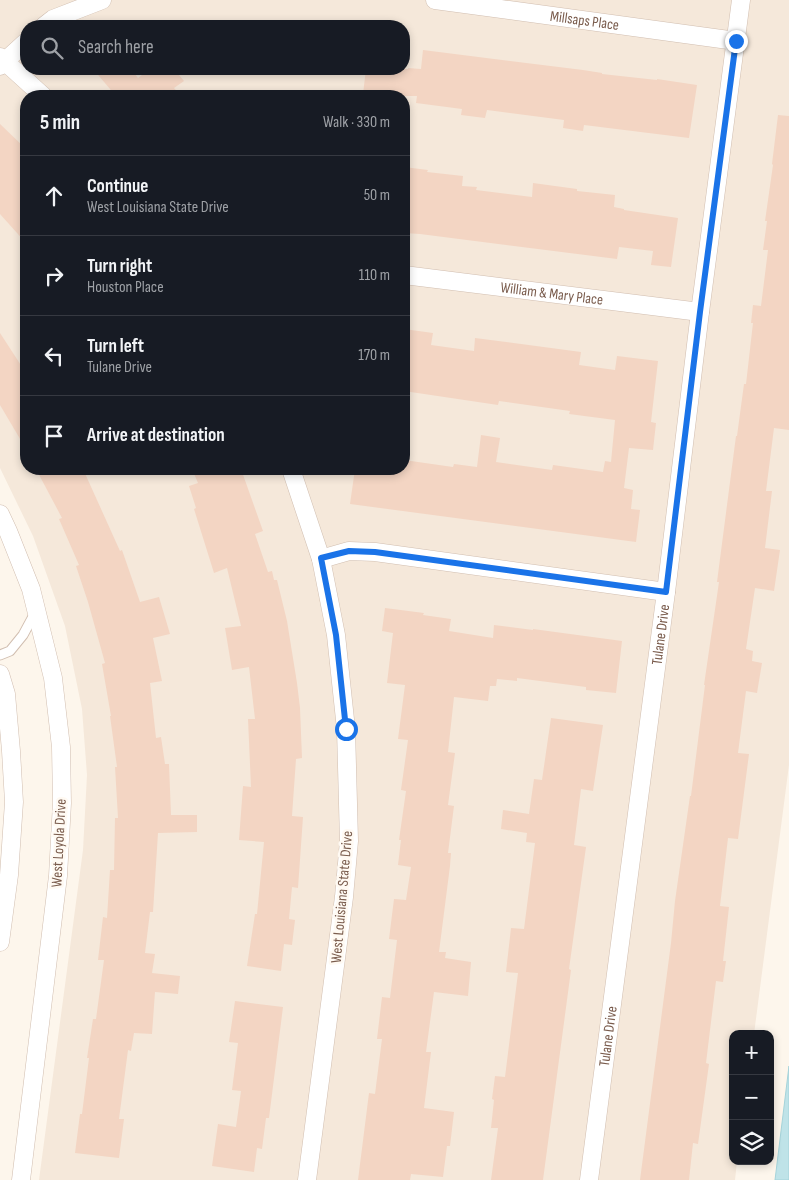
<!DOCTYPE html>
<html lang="en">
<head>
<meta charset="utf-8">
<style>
  body { margin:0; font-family:"Sofia Sans Condensed",sans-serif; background:#20242c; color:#f1f3f6 }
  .controls { position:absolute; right:15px; bottom:15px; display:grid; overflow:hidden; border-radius:10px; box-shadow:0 2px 8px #0003 }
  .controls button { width:45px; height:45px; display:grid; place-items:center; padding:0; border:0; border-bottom:1px solid #363941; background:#171b24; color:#f1f3f6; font:25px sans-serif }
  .stop { position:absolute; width:15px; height:15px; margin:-11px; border:4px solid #1a73e8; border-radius:50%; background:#fff }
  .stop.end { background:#1a73e8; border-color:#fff; box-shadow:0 1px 5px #0008 }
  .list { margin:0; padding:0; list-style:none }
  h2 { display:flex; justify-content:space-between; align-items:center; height:65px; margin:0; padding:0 20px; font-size:21px }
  h2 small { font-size:16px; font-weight:400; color:#9ea1a6 }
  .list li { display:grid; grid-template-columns:32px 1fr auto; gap:15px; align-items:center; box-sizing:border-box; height:80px; padding:0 20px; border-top:1px solid #363941 }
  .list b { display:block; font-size:19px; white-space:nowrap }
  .list p { margin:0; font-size:16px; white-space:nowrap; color:#9ea1a6 }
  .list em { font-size:16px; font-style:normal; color:#9ea1a6 }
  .icon { flex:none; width:28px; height:28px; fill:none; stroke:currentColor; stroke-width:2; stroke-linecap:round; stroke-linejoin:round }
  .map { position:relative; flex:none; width:789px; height:1180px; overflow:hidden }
  .search { position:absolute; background:#171b24; box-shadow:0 2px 8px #0003; left:20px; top:20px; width:390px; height:55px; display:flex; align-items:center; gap:12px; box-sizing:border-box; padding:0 18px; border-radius:20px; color:#9ea1a6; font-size:19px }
  .panel { position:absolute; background:#171b24; box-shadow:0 2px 8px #0003; left:20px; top:90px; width:390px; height:385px; border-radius:20px }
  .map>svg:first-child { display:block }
  .residential { fill:#f5e8da; fill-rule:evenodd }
  .water { fill:#bfe3e8; stroke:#a5d3da }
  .building { fill:#f3d5c3 }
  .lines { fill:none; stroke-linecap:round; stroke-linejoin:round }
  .service-casing { stroke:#d1beb0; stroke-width:11 }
  .minor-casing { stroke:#d1beb0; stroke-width:19 }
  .service { stroke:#fff; stroke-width:9 }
  .minor { stroke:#fff; stroke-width:18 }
  .route { stroke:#1a73e8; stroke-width:6 }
  .labels { text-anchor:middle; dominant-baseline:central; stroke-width:5; stroke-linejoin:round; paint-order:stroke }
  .street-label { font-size:15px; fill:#7a5c4d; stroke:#fffaf3 }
</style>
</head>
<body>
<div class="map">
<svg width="789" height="1180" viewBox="0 0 789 1180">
  <rect width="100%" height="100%" fill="#fdf6ec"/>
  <path class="residential" d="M0,0H789V765L754,1034H733V1161H737L735,1180H39L83,850L87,775L82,709L65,626L33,536L0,468ZM26,26H404V69H26ZM26,96H404V469H26Z"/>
  <polygon class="water" points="789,1066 789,1180 775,1180"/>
  <g class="building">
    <polygon points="423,50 583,70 602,73 602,74 657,80 657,79 697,85 689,138 584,125 583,131 563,128 564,120 487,110 485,118 461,115 462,109 416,103 417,96 379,96 363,94 366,69 408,69 408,68 421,69"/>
    <polygon points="93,69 131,69 138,78 150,69 174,69 184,81 174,88 181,96 116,96"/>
    <polygon points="778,115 789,116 789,430 774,428 766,491 772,491 765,548 780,550 774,591 755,588 746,649 753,651 752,661 762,663 757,693 746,691 738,753 749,754 738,839 728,838 720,906 729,907 723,961 726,961 723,982 716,981 706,1063 709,1064 698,1144 693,1143 689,1180 640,1180 671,943 675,901 690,796 691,796 705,685 704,685 719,582 717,582 736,436 737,436 744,384 746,384 753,323 751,323 753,305 761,306 768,250 763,250 767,221 765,221 773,165 772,164"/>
    <polygon points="0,124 26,149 26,243 0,214"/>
    <polygon points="404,167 428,170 427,172 463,176 462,186 477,187 476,190 532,197 533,183 577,189 577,191 615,195 614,207 624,209 624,210 678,218 671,267 651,265 653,251 619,247 617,259 420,234 404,233"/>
    <polygon points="404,329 433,333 431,345 474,351 475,338 581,352 579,365 615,370 617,356 658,361 651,422 656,423 653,450 629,448 624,488 633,490 631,509 640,510 636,542 350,504 355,469 404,469 404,460 453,467 454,464 477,467 481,435 500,438 496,462 552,470 553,465 603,472 605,461 611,462 615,420 569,414 570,411 499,401 498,405 404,391"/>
    <polygon points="0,333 26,373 26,449 0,405"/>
    <polygon points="36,469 83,469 120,551 122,550 140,602 159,597 170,634 153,638 162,681 150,683 156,738 161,737 165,764 169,764 171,815 197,815 197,832 158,833 153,912 150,912 145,953 155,954 152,973 180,976 178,994 155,992 152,1034 134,1033 131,1051 128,1050 119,1119 124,1119 119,1158 75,1153 80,1114 82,1114 89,1058 87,1058 93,1019 96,1019 104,960 98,960 103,917 107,918 110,870 114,870 115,818 118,818 115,767 117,767 110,716 111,716 102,664 105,663 88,602 76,566 79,565 59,519 62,518"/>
    <polygon points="192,469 241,469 263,531 255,534 268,572 272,571 274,580 277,580 287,621 297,683 300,708 302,758 296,759 292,816 303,817 298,888 292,887 289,919 295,920 292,945 284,944 281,971 247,966 255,914 257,914 264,842 239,840 243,786 251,787 248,719 255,719 249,667 232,670 225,628 241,626 227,568 214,573 194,509 196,508 189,486 198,483"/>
    <polygon points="385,608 424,613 423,615 451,619 449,631 493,638 494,625 533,630 533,629 622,641 616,693 586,690 586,687 517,678 517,681 497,679 496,686 490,686 488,701 454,697 448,752 455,753 448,805 454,806 448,853 451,853 450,866 439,952 446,952 445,958 471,962 468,996 434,992 426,1052 431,1052 424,1108 454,1112 450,1146 447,1146 443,1177 411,1174 410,1180 358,1180 369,1093 375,1094 382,1039 377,1039 382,997 390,998 397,940 389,939 394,899 406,900 411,867 398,865 401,840 399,840 406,791 401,790 408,740 398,739 405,685 387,683 393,633 382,631"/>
    <polygon points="551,718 603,725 593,791 581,789 574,845 586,847 569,969 571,970 543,1180 491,1180 498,1128 491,1128 494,1100 492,1099 495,1076 505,1077 518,973 506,972 511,928 524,929 535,843 526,842 527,833 501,829 503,810 529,814 534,779 542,780"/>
    <polygon points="235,1001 283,1007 269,1118 266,1118 262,1149 257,1148 254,1172 212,1166 218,1124 236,1127 241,1091 232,1090 238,1043 229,1042"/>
  </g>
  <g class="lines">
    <defs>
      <polyline id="service" points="0,655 10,651 23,635 36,611"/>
      <g id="minor">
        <path id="s1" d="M435,0L736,41"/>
        <polyline points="44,26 53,19 102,0"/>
        <polyline points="0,57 43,96"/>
        <polyline points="0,66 5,61 26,42"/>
        <path id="s2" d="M404,275L700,312"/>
        <polyline points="291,469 321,559 336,635 346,729 349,841 344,897 307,1180"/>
        <polyline points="0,514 8,531 31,589 53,678 61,747 62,803 58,876 21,1180"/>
        <polyline points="321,559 349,551 375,552 666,592"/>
        <polyline points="0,674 6,694 11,751 14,802 9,875 0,942"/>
        <path id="s3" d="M589,1180L666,592L700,312L741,0"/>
      </g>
    </defs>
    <use href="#service" class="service-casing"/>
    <use href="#minor" class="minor-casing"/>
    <use href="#service" class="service"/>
    <use href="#minor" class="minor"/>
  </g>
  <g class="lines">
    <polyline class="route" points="346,729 336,635 321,558 349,551 375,552 666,592 700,312 736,41"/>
  </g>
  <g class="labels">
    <g class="street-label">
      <text stroke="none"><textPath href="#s1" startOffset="151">Millsaps Place</textPath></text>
      <text stroke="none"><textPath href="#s2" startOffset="149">William &amp; Mary Place</textPath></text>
      <text stroke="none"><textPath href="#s3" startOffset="550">Tulane Drive</textPath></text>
      <text transform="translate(59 843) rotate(-87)">West Loyola Drive</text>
      <text transform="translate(342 897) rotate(-85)">West Louisiana State Drive</text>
      <text stroke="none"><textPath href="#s3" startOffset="145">Tulane Drive</textPath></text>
    </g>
  </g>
</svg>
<div class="controls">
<button>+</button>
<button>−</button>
<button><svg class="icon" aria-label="layers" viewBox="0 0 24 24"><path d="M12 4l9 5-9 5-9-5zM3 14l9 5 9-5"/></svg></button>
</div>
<div class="stop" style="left:346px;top:729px"></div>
<div class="stop end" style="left:736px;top:41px"></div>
<div class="search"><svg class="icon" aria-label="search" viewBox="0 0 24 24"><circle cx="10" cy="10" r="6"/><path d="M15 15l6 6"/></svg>Search here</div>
<section class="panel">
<h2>5 min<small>Walk · 330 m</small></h2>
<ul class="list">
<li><svg class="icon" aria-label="ahead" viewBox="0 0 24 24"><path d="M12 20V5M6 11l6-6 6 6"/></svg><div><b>Continue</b><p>West Louisiana State Drive</p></div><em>50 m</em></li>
<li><svg class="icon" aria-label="right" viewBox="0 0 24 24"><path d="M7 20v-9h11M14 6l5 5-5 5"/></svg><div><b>Turn right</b><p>Houston Place</p></div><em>110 m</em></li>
<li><svg class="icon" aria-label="left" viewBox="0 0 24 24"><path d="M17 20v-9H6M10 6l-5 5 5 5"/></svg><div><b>Turn left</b><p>Tulane Drive</p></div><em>170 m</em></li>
<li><svg class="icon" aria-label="arrive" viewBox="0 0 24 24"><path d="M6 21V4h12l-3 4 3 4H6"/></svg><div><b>Arrive at destination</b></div></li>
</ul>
</section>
</div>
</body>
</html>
